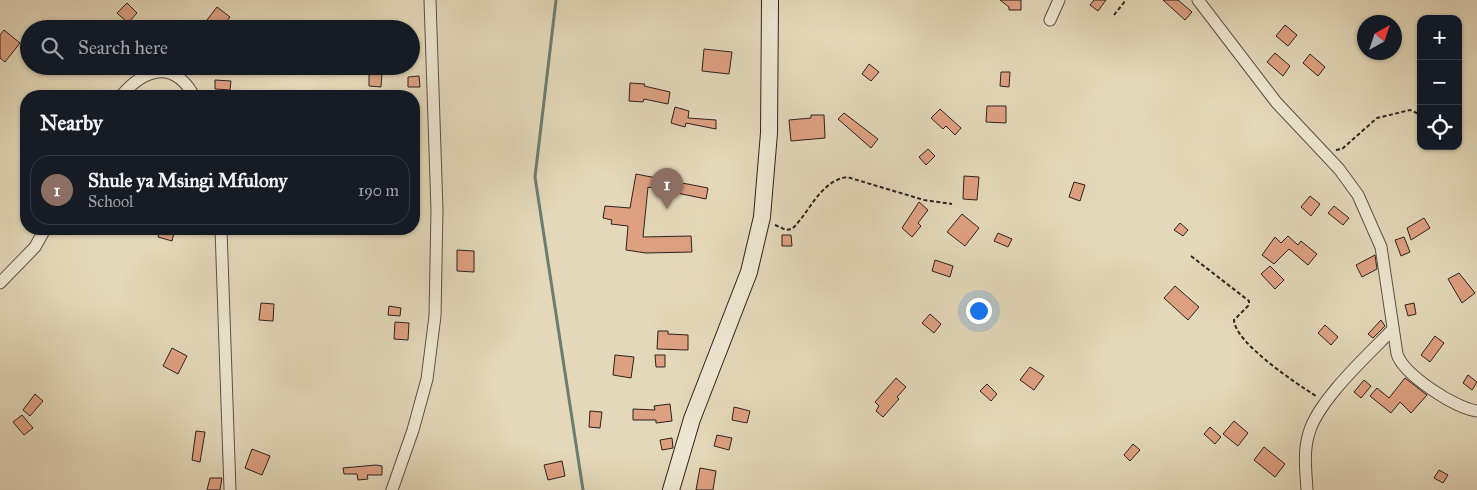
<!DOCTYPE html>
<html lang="en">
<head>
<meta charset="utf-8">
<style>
  body { margin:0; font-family:"IM FELL Great Primer",serif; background:#20242c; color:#f1f3f6 }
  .controls { position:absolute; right:15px; top:15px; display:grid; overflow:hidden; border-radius:10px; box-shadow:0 1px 4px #0004 }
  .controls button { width:45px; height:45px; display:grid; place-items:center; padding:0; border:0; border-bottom:1px solid #363941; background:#171b24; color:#f1f3f6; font:25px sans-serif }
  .compass { position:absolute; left:1357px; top:15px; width:45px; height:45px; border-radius:50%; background:#171b24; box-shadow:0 1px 4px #0004; rotate:40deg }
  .you { position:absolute; left:978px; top:310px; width:18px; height:18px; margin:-12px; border:4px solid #fff; border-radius:50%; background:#1a73e8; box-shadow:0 0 0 8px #1a73e833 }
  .badge { display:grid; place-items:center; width:32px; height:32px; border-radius:50%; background:#2563eb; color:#fff; font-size:16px; font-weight:700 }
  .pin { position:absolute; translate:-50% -41px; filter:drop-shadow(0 1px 2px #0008) }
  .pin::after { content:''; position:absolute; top:26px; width:18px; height:15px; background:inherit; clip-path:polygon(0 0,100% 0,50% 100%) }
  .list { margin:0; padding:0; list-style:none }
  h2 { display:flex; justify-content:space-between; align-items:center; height:65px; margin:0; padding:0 20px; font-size:21px }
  h2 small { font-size:16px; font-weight:400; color:#9ea1a6 }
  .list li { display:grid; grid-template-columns:32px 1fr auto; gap:15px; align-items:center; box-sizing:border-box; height:70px; margin:0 10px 10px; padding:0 10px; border:1px solid #363941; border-radius:20px }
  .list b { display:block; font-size:19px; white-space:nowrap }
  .list p { margin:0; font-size:16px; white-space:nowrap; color:#9ea1a6 }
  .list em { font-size:16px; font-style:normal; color:#9ea1a6 }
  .icon { flex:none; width:28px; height:28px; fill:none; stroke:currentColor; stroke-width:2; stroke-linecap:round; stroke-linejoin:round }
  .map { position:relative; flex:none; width:1477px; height:490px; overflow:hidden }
  .search { position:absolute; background:#171b24; box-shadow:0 1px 4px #0004; left:20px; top:20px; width:400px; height:55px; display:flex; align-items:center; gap:12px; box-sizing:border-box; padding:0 18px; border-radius:28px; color:#9ea1a6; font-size:19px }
  .panel { position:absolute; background:#171b24; box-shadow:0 1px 4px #0004; left:20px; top:90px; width:400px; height:145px; border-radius:20px }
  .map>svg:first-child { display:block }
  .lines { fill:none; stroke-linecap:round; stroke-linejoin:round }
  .stream { stroke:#6d7d72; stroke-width:3 }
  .building { fill:#dda081; stroke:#2f221d }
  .street-casing { stroke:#5c5044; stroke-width:13 }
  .secondary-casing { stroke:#2f221d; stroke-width:18 }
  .path { stroke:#2f221d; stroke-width:2; stroke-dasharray:4 2.5; stroke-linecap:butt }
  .street { stroke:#ede6d2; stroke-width:11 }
  .secondary { stroke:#ede6d2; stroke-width:16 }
</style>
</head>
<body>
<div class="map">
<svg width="1477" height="490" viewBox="0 0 1477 490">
  <rect width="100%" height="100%" fill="#e3d8b9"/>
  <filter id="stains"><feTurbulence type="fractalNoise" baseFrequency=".004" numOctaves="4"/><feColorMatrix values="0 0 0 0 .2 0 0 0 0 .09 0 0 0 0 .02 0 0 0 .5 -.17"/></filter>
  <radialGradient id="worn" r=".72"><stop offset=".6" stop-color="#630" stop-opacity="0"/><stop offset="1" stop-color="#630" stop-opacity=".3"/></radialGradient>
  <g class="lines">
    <polyline class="stream" points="556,0 535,177 583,490"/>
  </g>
  <g class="building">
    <polygon points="1000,0 1021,0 1021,10 1009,10 1009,7"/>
    <polygon points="1094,0 1106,0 1098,11 1090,5"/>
    <polygon points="1163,0 1178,0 1192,12 1185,20"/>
    <polygon points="127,3 137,13 128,23 117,13"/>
    <polygon points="217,7 230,17 220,29 207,20"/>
    <polygon points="1285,25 1297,35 1288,46 1276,36"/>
    <polygon points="4,30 20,43 5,62 0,58 0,35"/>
    <polygon points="704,49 732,52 729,74 702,71"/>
    <polygon points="1275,53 1290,66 1283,76 1267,62"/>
    <polygon points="1310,54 1325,67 1318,76 1303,63"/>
    <polygon points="869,64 879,72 871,81 862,74"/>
    <polygon points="369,72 382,72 381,87 369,86"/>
    <polygon points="1001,72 1010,72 1009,87 1000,86"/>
    <polygon points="419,76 420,87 408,87 408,77"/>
    <polygon points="215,80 231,81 230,90 215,89"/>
    <polygon points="630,83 645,84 644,86 670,92 668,104 644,99 643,102 629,101"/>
    <polygon points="987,106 1006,106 1006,123 986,122"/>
    <polygon points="675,107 689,111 688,118 716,120 716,129 686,123 685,127 671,123"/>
    <polygon points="940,109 961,128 955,135 946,126 943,129 931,118"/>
    <polygon points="844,113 878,139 871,148 838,119"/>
    <polygon points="811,115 824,115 825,138 791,141 789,120 811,118"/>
    <polygon points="928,149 935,156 926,165 919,157"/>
    <polygon points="636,174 708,188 706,199 648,187 643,237 691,236 692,252 646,253 626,250 628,226 611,224 612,220 603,218 605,206 630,208"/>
    <polygon points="964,176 979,177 977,200 963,199"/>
    <polygon points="1074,182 1085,185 1080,201 1069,197"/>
    <polygon points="1310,196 1320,204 1311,216 1301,207"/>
    <polygon points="919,202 928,210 918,223 921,226 912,237 902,228"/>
    <polygon points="1334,206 1349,218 1343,225 1328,213"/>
    <polygon points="962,214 979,228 965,246 947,232"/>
    <polygon points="1424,218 1430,228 1411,240 1407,228"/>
    <polygon points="1180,223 1188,230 1183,236 1174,230"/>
    <polygon points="160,229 175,229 172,241 158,237"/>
    <polygon points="998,233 1012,239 1008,247 994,241"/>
    <polygon points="782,235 791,235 792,246 782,246"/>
    <polygon points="1288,236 1298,245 1301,241 1317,254 1308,265 1289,249 1274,264 1262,255 1275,237 1281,243"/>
    <polygon points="1404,237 1410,252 1401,256 1395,240"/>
    <polygon points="457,250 474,251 474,272 457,271"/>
    <polygon points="1375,255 1377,269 1362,277 1356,265"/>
    <polygon points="935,260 953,266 950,277 932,271"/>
    <polygon points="1270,266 1284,280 1275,289 1261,274"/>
    <polygon points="1459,273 1475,293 1462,303 1448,279"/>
    <polygon points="1175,286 1199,307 1188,320 1164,298"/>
    <polygon points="261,303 274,304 273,321 259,320"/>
    <polygon points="1414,303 1416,314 1408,316 1405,305"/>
    <polygon points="389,306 401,308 400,316 388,315"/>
    <polygon points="930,314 941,324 934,333 922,323"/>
    <polygon points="1381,320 1385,326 1373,338 1368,334"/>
    <polygon points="395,322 409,323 408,340 394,339"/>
    <polygon points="1325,325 1338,337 1331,345 1318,333"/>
    <polygon points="658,331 668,331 668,334 688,335 688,350 657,349"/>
    <polygon points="1435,336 1444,343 1430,362 1421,355"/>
    <polygon points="172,348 187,356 178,374 163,366"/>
    <polygon points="615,355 634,357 631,378 613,375"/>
    <polygon points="655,355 665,355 665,367 656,367"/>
    <polygon points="1030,367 1044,376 1034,390 1020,380"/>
    <polygon points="1468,375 1477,382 1472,390 1463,383"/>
    <polygon points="896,378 906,387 897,397 899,399 883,417 876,411 879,406 875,402"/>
    <polygon points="1405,378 1427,395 1411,413 1400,402 1391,413 1370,396 1377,388 1389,398"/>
    <polygon points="1364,380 1371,386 1361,398 1354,392"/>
    <polygon points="987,384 997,394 991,401 980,391"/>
    <polygon points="35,394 43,401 30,416 23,410"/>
    <polygon points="670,404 672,421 656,423 656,420 633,420 633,409 655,410 654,406"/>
    <polygon points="734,407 750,411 747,423 732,420"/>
    <polygon points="590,411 602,412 600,428 589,427"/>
    <polygon points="22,415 33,428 24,435 13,422"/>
    <polygon points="1234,421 1248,433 1238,446 1223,434"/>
    <polygon points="1210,427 1221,437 1215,444 1204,434"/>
    <polygon points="196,431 205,432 200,462 192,460"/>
    <polygon points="717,435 732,438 729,450 714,446"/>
    <polygon points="672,438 673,448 662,450 660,440"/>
    <polygon points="1133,444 1140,450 1130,461 1124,455"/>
    <polygon points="1264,447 1285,464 1275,477 1254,460"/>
    <polygon points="252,449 270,456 262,475 245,468"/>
    <polygon points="562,461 565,476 548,480 544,465"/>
    <polygon points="376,465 382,466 382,475 367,475 368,479 358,480 357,474 344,474 343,468"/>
    <polygon points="700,468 716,471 713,490 696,490"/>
    <polygon points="1439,470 1448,475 1443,483 1434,478"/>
    <polygon points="210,478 222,478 220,490 207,490"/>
  </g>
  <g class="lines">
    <defs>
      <g id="street">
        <path d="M1198,0L1276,102L1339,169L1358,195L1381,247L1397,354C1404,375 1455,408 1477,411"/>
        <polyline points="1050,20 1059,0"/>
        <path d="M121,96C144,69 173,59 194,96"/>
        <polyline points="221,229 230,490"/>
        <polyline points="0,283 35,247 45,229"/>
        <polyline points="392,490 413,430 427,379 435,316 437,210 430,0"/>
        <path d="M1307,490C1306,471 1303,452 1309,433C1318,400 1369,354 1393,329"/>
      </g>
      <polyline id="secondary" points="671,490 692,419 749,272 762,217 769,133 770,0"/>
    </defs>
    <use href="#street" class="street-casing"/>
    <use href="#secondary" class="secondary-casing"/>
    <g class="path">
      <polyline points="1114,15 1126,0"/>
      <polyline points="1336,150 1342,149 1377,118 1410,110 1421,115"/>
      <path d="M775,225L786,230L792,229C810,212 820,181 847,177L924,200L952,204"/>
      <path d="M1191,256L1249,301V305L1234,320C1235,343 1297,384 1316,396"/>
    </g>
    <use href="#street" class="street"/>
    <use href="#secondary" class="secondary"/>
  </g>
  <rect width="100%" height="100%" filter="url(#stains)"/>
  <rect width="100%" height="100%" fill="url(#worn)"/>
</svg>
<div class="controls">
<button>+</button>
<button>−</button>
<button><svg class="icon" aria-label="locate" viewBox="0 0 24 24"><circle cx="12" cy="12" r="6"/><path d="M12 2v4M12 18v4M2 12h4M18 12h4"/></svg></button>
</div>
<svg class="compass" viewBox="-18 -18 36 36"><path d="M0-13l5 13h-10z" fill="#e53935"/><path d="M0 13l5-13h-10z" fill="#9ea1a6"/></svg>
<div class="you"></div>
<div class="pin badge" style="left:667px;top:209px;background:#8d6e63">1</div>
<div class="search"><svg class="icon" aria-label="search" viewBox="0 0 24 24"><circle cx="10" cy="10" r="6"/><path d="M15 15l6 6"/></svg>Search here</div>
<section class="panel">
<h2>Nearby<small></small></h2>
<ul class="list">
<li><span class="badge" style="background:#8d6e63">1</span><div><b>Shule ya Msingi Mfulony</b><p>School</p></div><em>190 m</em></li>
</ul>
</section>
</div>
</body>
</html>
